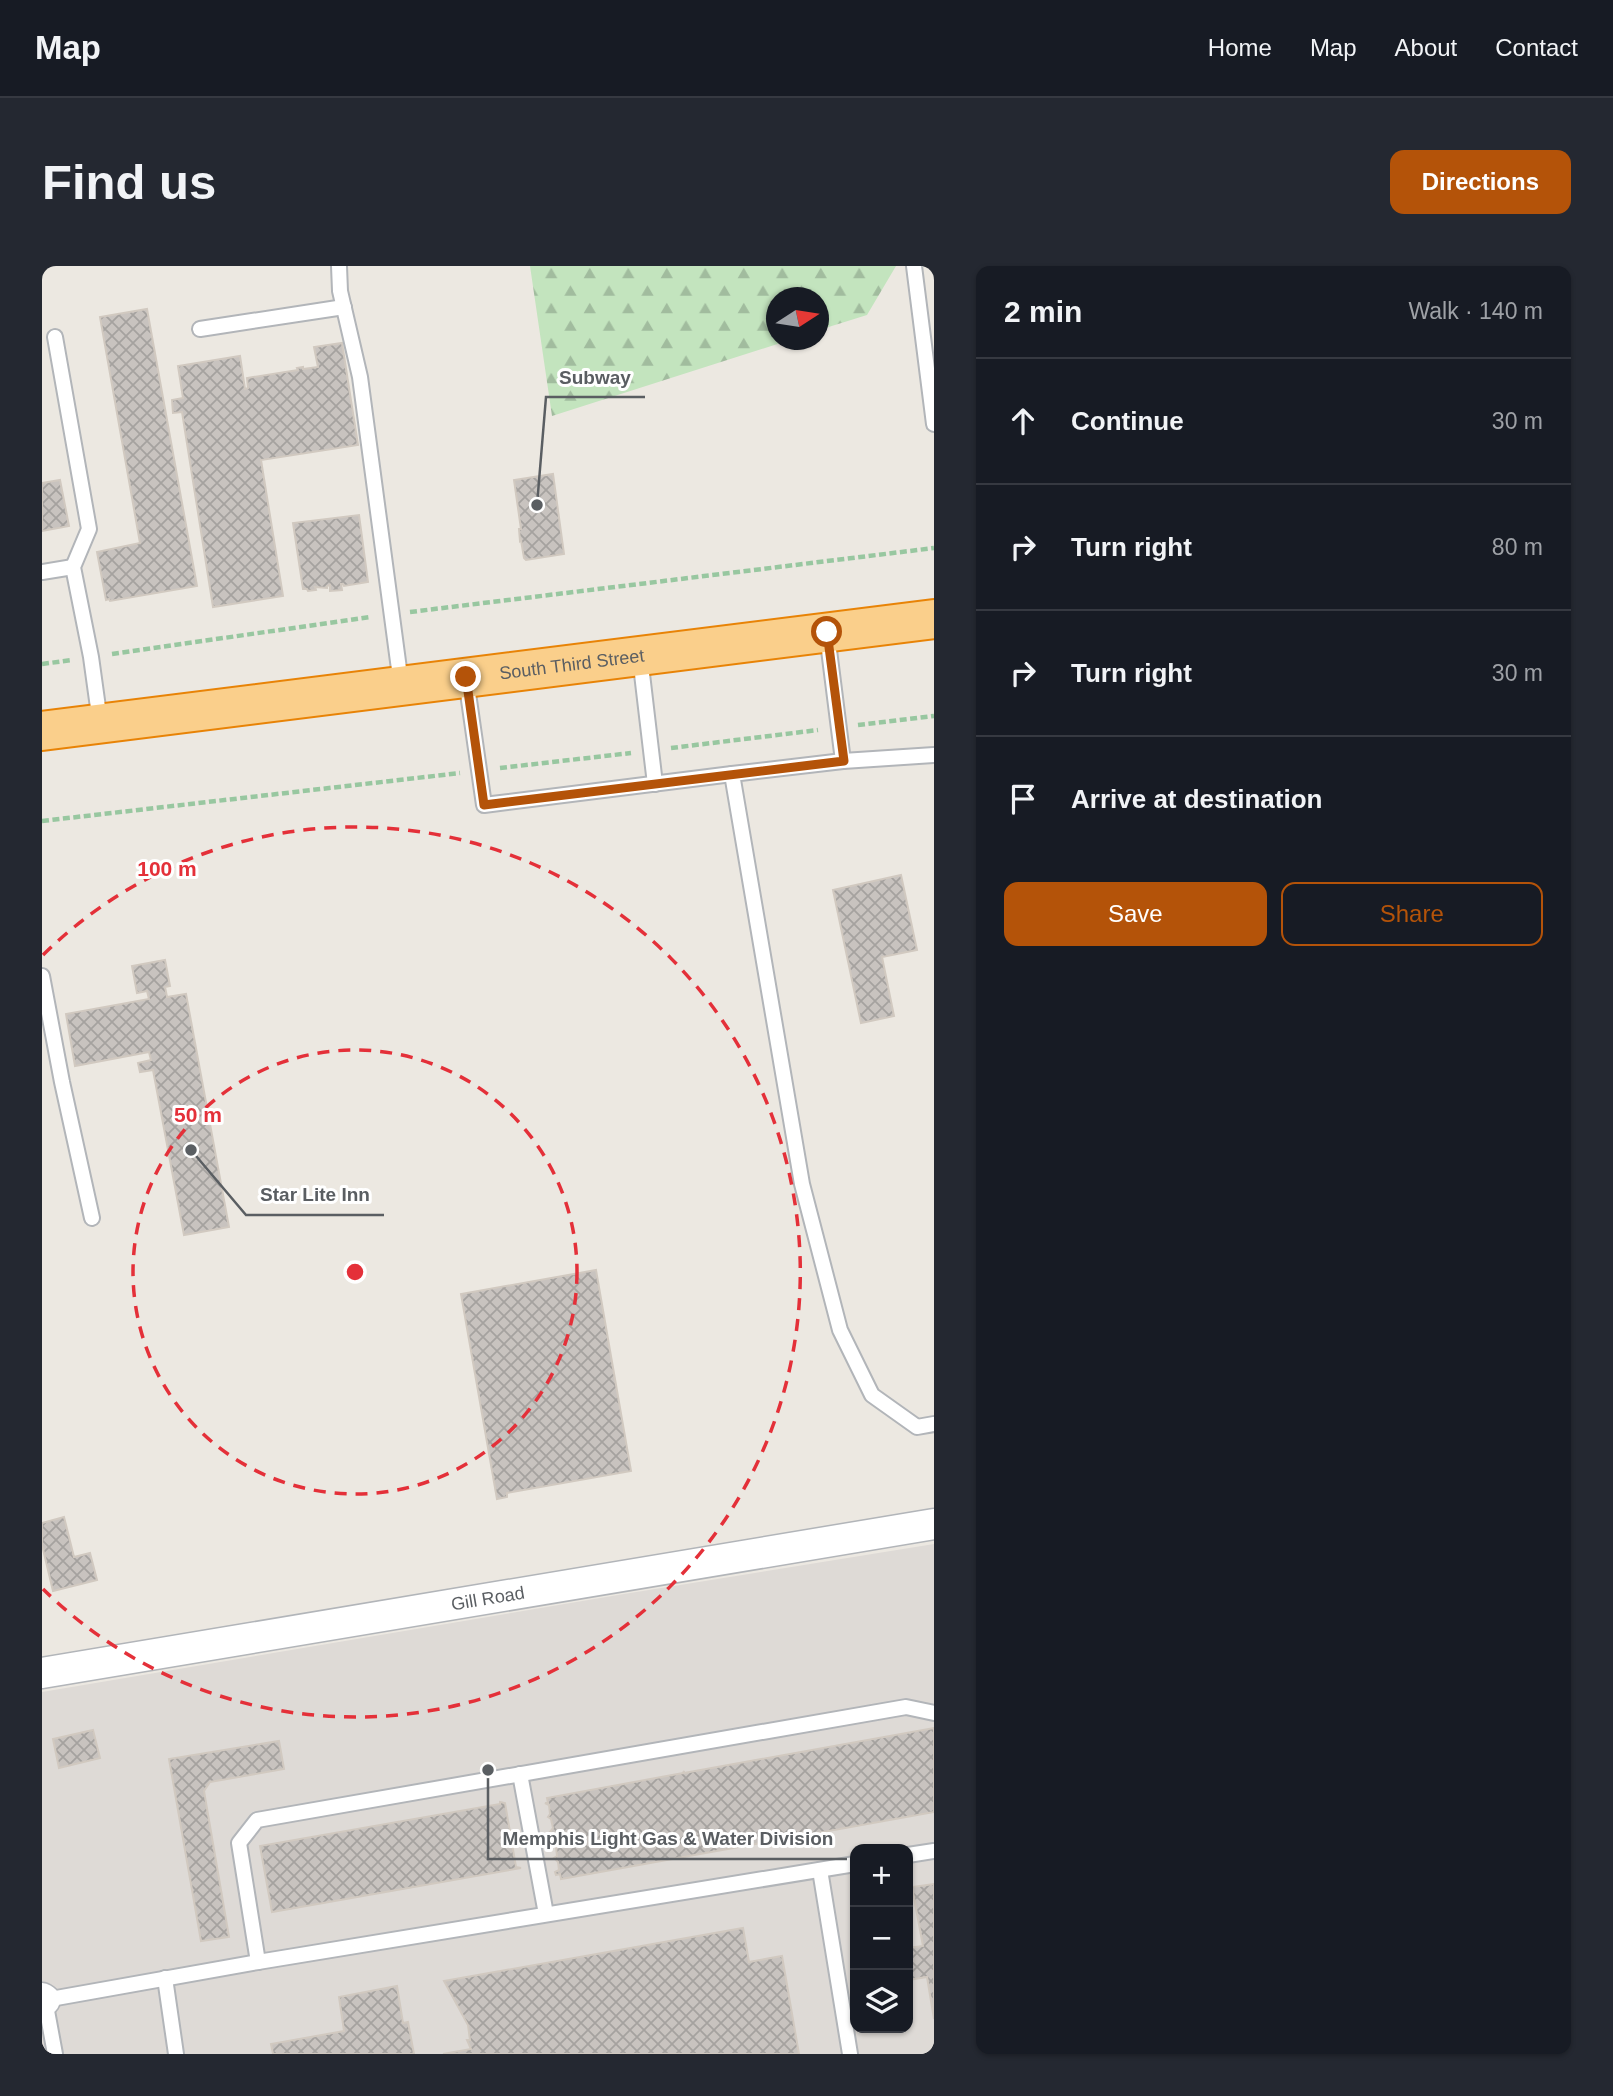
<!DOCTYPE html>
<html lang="en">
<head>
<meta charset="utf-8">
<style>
  body { margin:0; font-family:Arial,sans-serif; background:#242831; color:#f1f3f6 }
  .controls { position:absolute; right:21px; bottom:21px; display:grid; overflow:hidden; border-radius:14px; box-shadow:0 2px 5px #0004 }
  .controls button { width:63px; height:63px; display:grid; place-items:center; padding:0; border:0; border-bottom:2px solid #363941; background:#171b24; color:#f1f3f6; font:35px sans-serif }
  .compass { position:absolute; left:724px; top:21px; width:63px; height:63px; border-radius:50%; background:#171b24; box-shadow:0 2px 5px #0004; rotate:78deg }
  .stop { position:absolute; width:21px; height:21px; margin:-16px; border:5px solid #b45309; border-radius:50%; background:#fff }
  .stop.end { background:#b45309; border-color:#fff; box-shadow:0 2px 7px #0008 }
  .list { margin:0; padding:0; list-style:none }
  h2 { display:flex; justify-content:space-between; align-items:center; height:91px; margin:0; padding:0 28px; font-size:30px }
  h2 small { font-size:23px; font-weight:400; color:#9ea1a6 }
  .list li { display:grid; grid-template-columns:46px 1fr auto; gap:21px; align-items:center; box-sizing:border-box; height:126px; padding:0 28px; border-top:2px solid #363941 }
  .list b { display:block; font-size:26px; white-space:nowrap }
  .list em { font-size:23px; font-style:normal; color:#9ea1a6 }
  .actions { display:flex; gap:14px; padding:21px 28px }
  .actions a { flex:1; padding:16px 0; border:2px solid #b45309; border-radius:14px; text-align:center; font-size:24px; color:#b45309 }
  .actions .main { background:#b45309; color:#fff }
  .icon { flex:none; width:38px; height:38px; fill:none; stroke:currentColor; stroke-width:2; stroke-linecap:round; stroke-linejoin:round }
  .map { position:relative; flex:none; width:892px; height:1788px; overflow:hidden; border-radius:14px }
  header { display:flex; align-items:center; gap:42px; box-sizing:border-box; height:98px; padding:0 35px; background:#171b24; border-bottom:2px solid #363941 }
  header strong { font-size:33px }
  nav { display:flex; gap:38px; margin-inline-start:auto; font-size:24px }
  .intro { display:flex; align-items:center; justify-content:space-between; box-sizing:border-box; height:168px; padding:0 42px }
  h1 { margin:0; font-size:49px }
  .button { padding:18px 32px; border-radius:14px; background:#b45309; color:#fff; font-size:24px; font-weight:700 }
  main { display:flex; gap:42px; padding:0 42px }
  aside { flex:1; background:#171b24; border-radius:14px; box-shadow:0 2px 5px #0004 }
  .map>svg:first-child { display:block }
  .industrial { fill:#dedad6; fill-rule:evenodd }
  .forest { fill:url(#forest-firs) }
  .building { fill:url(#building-cross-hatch); stroke:#d1c9c0; stroke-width:2 }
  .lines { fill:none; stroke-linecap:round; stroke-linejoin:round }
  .lane-casing { stroke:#b2b5b9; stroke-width:18 }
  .street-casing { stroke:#b2b5b9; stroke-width:33 }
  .highway-casing { stroke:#e88306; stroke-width:42 }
  .path { stroke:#98c7a0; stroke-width:4.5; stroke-dasharray:7 3.5; stroke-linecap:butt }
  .lane { stroke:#fff; stroke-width:14 }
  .street { stroke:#fff; stroke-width:30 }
  .highway { stroke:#facf8b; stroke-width:38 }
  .route { stroke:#b45309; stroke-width:9 }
  .ring { fill:none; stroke:#e43039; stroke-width:3.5; stroke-dasharray:12 9 }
  .labels { text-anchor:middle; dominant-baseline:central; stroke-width:6; stroke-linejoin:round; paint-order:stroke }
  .street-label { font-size:18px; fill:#5a5e62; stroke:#fff }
  .centre { fill:#e43039; stroke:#fff; stroke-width:3.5 }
  .ring-label { font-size:21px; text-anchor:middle; font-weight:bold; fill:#e43039; stroke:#fff; stroke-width:6; stroke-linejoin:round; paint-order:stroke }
  .leader { fill:none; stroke:#5a5e62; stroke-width:2.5 }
  .callout-dot { fill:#5a5e62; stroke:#fff; stroke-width:2.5 }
  .callout-label { font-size:19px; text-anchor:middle; font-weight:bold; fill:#5a5e62; stroke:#fff; stroke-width:6; stroke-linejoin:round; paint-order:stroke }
</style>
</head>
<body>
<header>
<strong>Map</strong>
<nav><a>Home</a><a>Map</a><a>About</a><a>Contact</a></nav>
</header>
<div class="intro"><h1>Find us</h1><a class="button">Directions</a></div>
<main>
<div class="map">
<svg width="892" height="1788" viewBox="0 0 892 1788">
  <defs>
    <pattern id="forest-firs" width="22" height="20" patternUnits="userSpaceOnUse" patternTransform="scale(1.75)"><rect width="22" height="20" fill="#c3e4be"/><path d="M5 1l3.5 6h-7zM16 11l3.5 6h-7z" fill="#a1bc9e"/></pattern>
    <pattern id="building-cross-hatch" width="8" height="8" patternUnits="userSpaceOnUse" patternTransform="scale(1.75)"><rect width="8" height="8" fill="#c8c3bf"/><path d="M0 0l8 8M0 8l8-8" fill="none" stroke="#a5a29f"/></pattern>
  </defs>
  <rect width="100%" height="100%" fill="#ece8e1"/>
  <path class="industrial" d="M892,1278V1788H0V1426L582,1328ZM813,1583H866V1762H813Z"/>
  <polygon class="forest" points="488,0 854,0 825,49 777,64 776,32 734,32 734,74 748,74 510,150"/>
  <g class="building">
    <polygon points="105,43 155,320 68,335 67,333 64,334 55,286 98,277 58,51"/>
    <polygon points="300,77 316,179 219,194 241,330 171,341 140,146 131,147 130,134 141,132 136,100 198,90 203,123 206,122 205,112 256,104 255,102 261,101 261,103 276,101 272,81"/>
    <polygon points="511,208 522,288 484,294 482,292 479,274 478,275 477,263 479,263 472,214"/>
    <polygon points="18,214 27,260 0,265 0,217"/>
    <polygon points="317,249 326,316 302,320 301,318 299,318 300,324 288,325 288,319 285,320 285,322 273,321 274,324 266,325 265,323 261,323 251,257"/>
    <polygon points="859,609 875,684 840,691 852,750 819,757 791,624"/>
    <polygon points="123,694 128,720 123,721 125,731 144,728 187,961 142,969 111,804 98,806 96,797 109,794 107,786 33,800 24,748 107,733 105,725 95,727 90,700"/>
    <polygon points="554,1004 589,1205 465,1227 465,1231 455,1233 419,1028"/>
    <polygon points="22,1251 32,1291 48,1287 55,1314 11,1325 0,1279 0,1257"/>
    <polygon points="892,1462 892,1546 519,1613 518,1608 514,1609 513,1606 517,1604 516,1596 512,1592 515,1590 514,1581 510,1578 513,1576 512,1568 508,1566 511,1562 509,1553 506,1551 508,1548 507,1539 503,1537 506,1537 505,1532 641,1507 642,1505 642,1507"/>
    <polygon points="51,1464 58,1492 17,1502 11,1473"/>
    <polygon points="237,1475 242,1503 168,1516 162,1525 187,1671 159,1675 127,1493"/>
    <polygon points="458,1536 463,1537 474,1601 479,1602 230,1646 218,1580 458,1538"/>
    <polygon points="892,1618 892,1753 885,1711 866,1714 866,1682 881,1680 870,1621"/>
    <polygon points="701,1662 707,1696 740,1690 757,1788 401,1788 429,1783 425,1774 428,1774 426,1759 402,1715"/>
    <polygon points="355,1720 361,1757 366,1756 372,1788 231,1788 229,1778 302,1765 297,1731"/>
  </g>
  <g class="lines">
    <defs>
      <g id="lane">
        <polyline points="297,0 298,25 318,111 359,418"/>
        <polyline points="872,0 892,158"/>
        <polyline points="158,63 302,41"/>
        <polyline points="13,71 47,263 31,301 49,391 58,456"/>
        <polyline points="0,306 31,301"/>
        <polyline points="785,368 801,495"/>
        <polyline points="598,391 613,518"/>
        <polyline points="424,413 442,539 690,508"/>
        <polyline points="892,489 801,495 690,508 760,918 798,1064 830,1129 875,1161 892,1158"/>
        <polyline points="0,710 20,816 50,952"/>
        <polyline points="478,1508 504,1648"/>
        <polyline points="866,1589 892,1585"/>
        <polyline points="778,1604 808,1788"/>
        <polyline points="216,1696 197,1577 215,1554 864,1441 892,1447"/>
        <polyline points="123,1712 134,1788"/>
        <polyline points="13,1788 3,1734 216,1696 813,1598"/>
      </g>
      <g id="street">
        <path id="s1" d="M0,1407L892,1258"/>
        <polyline points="0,1732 3,1734"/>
      </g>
      <g id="highway">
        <path id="s2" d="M0,465L892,353"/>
      </g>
    </defs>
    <use href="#lane" class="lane-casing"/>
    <use href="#street" class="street-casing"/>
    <use href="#highway" class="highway-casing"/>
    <g class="path">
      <polyline points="368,346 892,282"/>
      <polyline points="70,388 328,351"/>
      <polyline points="0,398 30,394"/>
      <polyline points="816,459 892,450"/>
      <polyline points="629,482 776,464"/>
      <polyline points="458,502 589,487"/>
      <polyline points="0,555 418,507"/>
    </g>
    <use href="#lane" class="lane"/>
    <use href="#street" class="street"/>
    <use href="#highway" class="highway"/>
  </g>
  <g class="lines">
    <polyline class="route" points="424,411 442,539 802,495 785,366"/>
  </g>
  <g class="ring">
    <circle cx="313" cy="1006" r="222"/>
    <path d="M1 689A445 445 0 1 1 1 1323"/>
  </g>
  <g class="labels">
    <g class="street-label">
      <text stroke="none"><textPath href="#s2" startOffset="534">South Third Street</textPath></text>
      <text stroke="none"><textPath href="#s1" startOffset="452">Gill Road</textPath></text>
    </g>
  </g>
  <circle cx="313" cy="1006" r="10" class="centre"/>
  <g class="ring-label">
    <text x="125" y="610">100 m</text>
    <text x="156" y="856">50 m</text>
  </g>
  <path class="leader" d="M495 239L504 131H603M149 884L204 949H342M446 1504L446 1593H805"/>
  <g class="callout-dot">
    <circle cx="495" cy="239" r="7"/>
    <circle cx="149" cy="884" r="7"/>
    <circle cx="446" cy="1504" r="7"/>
  </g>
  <g class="callout-label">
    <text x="553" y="118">Subway</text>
    <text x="273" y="935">Star Lite Inn</text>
    <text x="626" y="1579">Memphis Light Gas &amp; Water Division</text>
  </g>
</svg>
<div class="controls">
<button>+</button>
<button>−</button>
<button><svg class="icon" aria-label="layers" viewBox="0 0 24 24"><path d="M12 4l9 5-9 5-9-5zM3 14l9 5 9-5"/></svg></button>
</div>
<svg class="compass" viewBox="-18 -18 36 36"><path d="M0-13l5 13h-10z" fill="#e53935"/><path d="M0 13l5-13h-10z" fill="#9ea1a6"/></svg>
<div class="stop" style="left:785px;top:366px"></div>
<div class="stop end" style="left:424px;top:411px"></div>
</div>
<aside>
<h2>2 min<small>Walk · 140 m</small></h2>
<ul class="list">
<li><svg class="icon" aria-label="ahead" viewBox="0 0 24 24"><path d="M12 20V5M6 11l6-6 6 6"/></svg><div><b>Continue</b></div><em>30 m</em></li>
<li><svg class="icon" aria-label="right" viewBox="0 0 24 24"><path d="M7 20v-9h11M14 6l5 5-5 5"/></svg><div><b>Turn right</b></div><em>80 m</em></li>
<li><svg class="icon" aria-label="right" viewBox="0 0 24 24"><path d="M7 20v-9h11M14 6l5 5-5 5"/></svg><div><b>Turn right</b></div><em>30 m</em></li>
<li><svg class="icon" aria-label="arrive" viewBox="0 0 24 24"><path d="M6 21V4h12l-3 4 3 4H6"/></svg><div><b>Arrive at destination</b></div></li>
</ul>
<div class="actions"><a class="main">Save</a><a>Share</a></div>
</aside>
</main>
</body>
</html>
